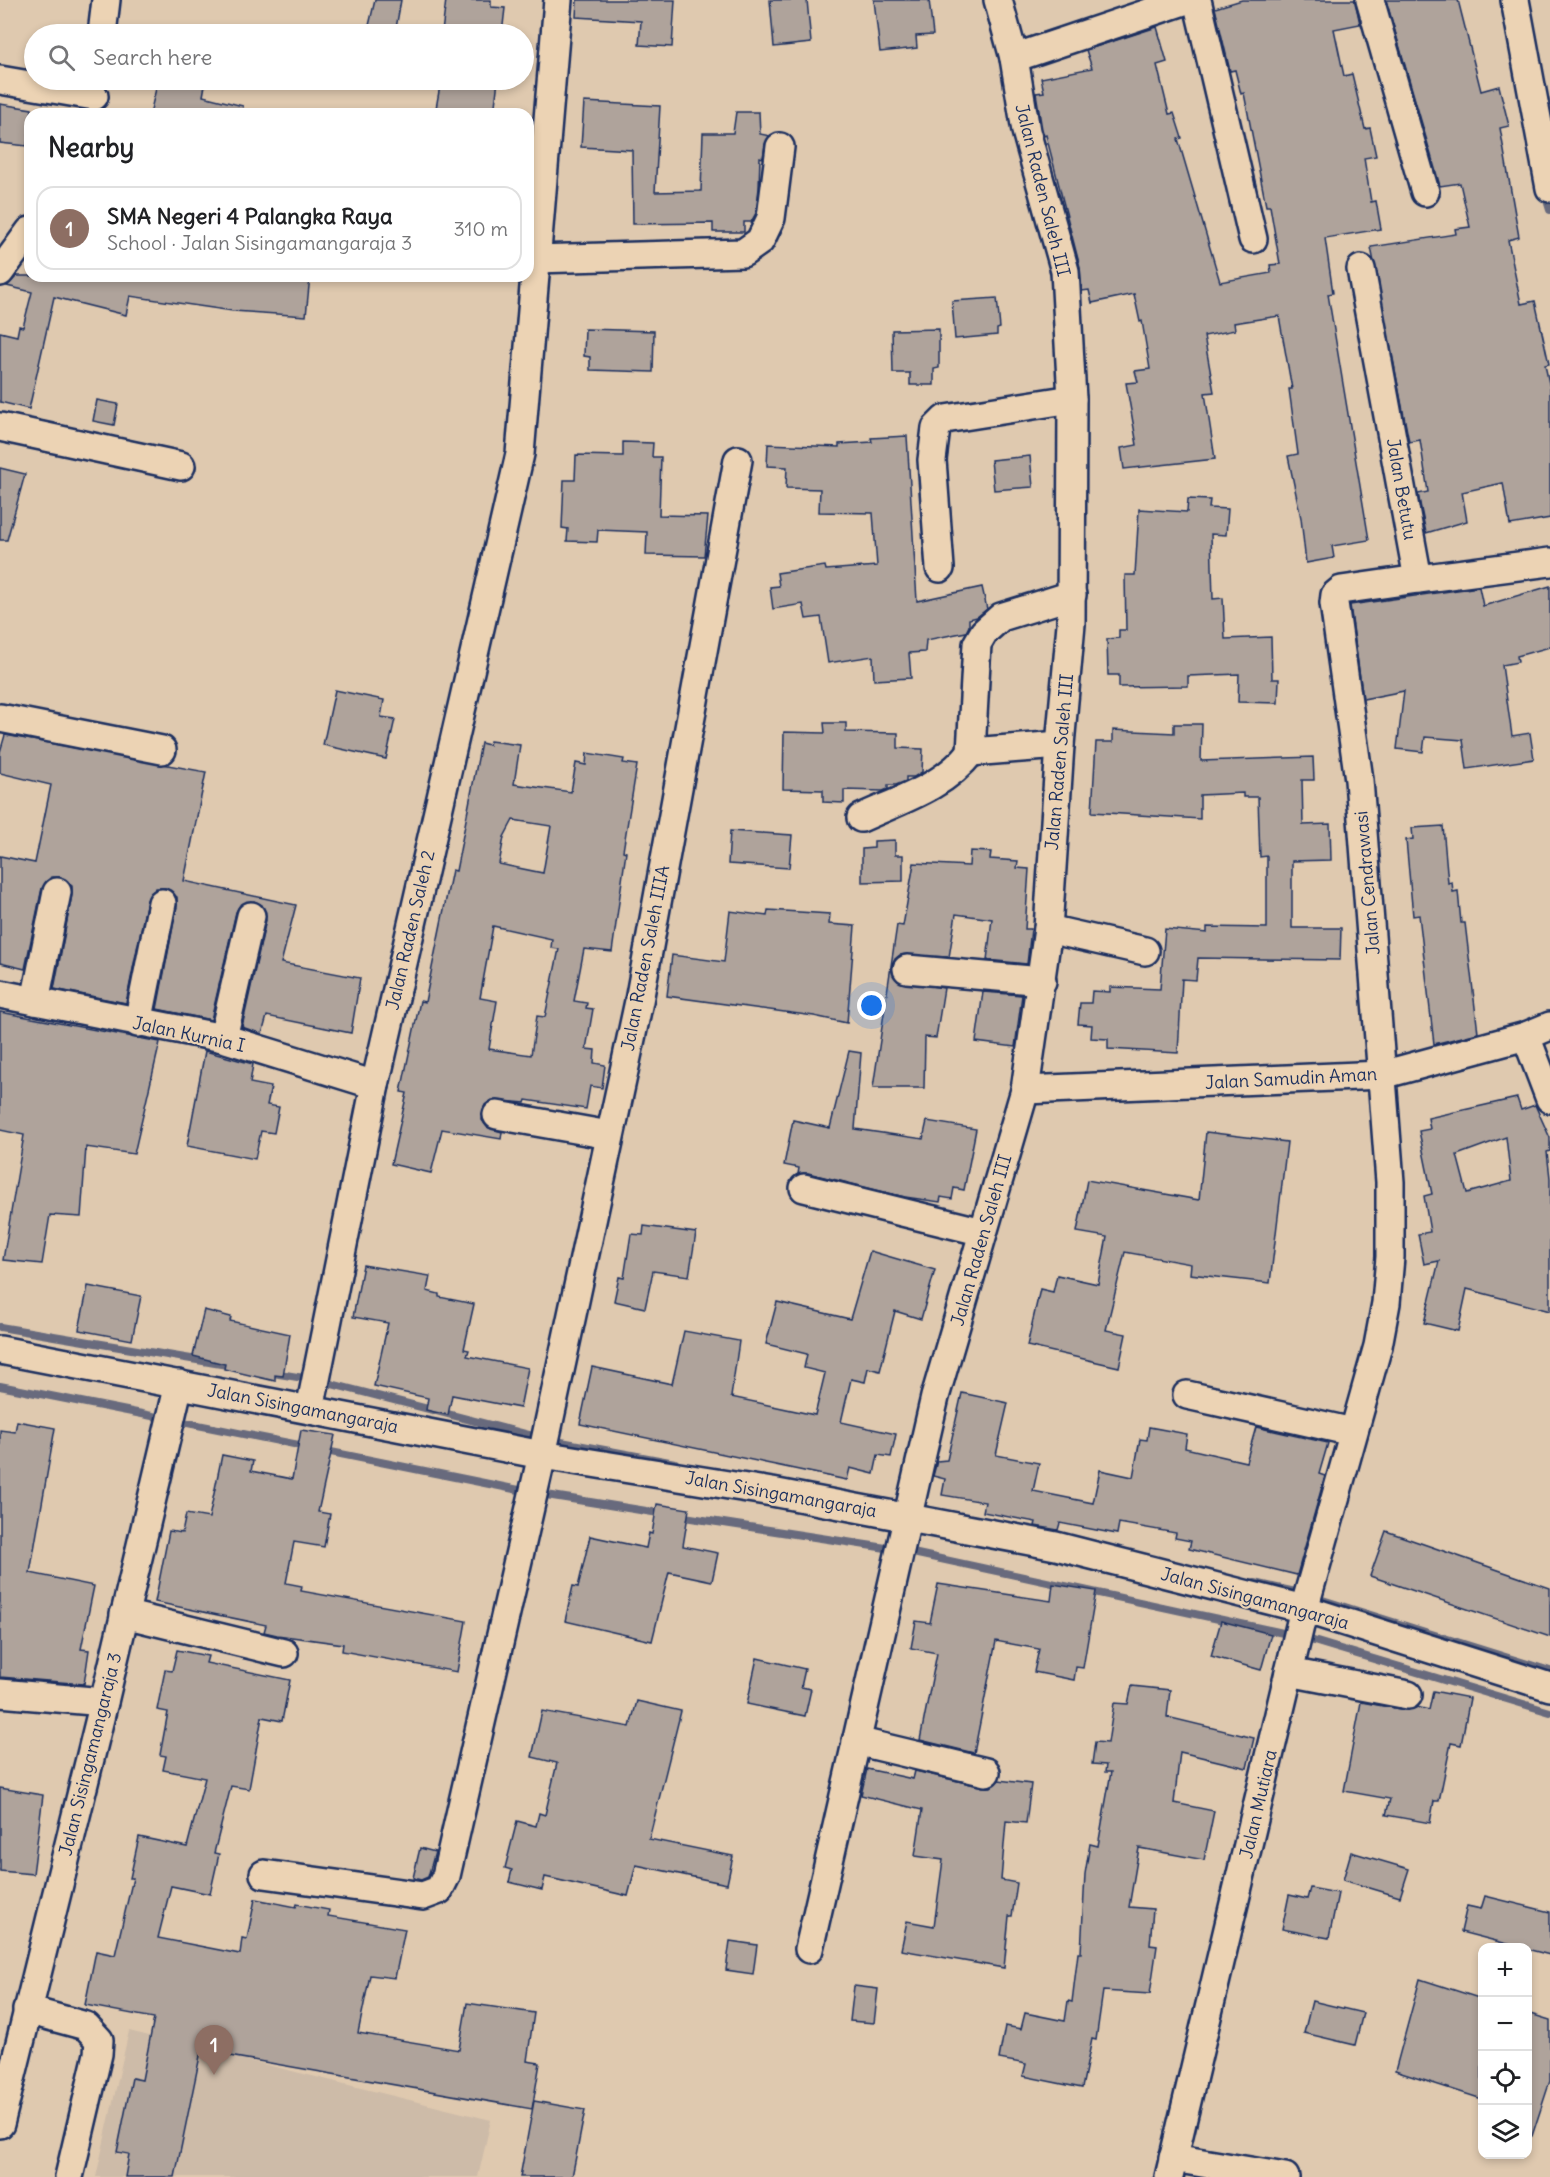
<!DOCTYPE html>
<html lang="en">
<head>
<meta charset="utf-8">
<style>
  body { margin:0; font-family:Delius,sans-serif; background:#f2f2f2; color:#202124 }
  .controls { position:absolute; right:18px; bottom:18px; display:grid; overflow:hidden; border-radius:12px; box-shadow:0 3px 9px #0003 }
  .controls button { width:54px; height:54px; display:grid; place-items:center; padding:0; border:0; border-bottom:2px solid #e0e0e0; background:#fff; color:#202124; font:30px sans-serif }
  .you { position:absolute; left:872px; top:1006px; width:21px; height:21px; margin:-15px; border:4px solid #fff; border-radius:50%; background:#1a73e8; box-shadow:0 0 0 9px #1a73e833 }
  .badge { display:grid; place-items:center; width:39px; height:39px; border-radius:50%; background:#c8321e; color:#fff; font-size:20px; font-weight:700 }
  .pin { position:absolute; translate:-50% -50px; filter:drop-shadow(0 2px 3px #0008) }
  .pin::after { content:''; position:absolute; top:32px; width:21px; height:18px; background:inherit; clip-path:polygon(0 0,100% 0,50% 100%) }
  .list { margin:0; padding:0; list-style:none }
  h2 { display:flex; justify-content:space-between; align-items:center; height:78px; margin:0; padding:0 24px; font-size:26px }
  h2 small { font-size:20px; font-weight:400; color:#757577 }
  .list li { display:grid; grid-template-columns:39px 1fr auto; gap:18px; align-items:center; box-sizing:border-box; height:84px; margin:0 12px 12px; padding:0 12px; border:2px solid #e0e0e0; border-radius:18px }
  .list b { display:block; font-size:22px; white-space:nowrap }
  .list p { margin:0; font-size:20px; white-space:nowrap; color:#757577 }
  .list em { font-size:20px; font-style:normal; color:#757577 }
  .icon { flex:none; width:33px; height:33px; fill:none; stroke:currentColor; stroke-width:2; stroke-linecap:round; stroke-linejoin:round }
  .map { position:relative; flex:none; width:1550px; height:2177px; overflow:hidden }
  .search { position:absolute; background:#fff; box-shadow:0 3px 9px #0003; left:24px; top:24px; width:510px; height:66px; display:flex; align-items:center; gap:15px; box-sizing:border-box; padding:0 21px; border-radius:33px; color:#757577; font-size:22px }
  .panel { position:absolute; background:#fff; box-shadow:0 3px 9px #0003; left:24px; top:108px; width:510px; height:174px; border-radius:18px }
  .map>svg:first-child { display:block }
  .built { fill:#cdbba8 }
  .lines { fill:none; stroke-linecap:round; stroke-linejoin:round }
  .stream { stroke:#676b7d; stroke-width:8 }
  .building { fill:#afa39b; stroke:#1b2f5e; stroke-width:1.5; fill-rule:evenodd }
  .minor-casing { stroke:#1b2f5e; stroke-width:32 }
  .minor { stroke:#ecd3b4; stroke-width:27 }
  .labels { text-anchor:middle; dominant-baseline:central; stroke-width:4.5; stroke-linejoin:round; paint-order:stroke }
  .street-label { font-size:18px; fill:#1b2f5e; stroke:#ecd3b4 }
</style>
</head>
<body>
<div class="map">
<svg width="1550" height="2177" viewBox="0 0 1550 2177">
  <rect width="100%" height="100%" fill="#dfc9af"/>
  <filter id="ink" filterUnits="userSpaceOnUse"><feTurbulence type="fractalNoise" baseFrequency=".0167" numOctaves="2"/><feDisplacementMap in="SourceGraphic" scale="12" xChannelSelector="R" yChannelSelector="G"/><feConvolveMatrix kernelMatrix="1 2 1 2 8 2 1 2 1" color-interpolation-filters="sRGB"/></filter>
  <g filter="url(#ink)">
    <polygon class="built" points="129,2031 491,2120 478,2177 96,2177"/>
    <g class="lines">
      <g class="stream">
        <polyline points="1544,190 1550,210"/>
        <polyline points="0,1327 233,1366"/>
        <polyline points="273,1373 316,1380 545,1439 675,1463"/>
        <polyline points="0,1386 309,1447"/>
        <polyline points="321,1450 534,1493 665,1514"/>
        <polyline points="678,1516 899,1550 1297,1636 1550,1712"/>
        <polyline points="1255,1583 1300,1593 1550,1671"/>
      </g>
    </g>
    <g class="building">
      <polygon points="375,0 401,0 395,34 367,34"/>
      <polygon points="446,0 491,0 491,7 505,8 502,34 442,32"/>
      <polygon points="577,0 675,0 672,47 639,45 641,21 576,17"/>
      <polygon points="770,0 807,0 811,43 774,47"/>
      <polygon points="874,0 929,0 933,35 916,36 917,48 880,52"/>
      <polygon points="1242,0 1355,0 1360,24 1334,29 1344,76 1352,74 1365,129 1370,128 1376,156 1364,158 1371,202 1376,201 1381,229 1325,238 1333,293 1328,294 1369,540 1332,546 1334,558 1306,563 1301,518 1288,456 1298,454 1289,389 1292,389 1279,316 1234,323 1235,330 1204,336 1214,392 1205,393 1215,459 1124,469 1121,448 1137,445 1126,383 1138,382 1135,371 1150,369 1142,321 1140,322 1134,294 1092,303 1089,290 1082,291 1080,267 1046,135 1044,136 1042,129 1036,93 1044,92 1041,78 1092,68 1086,50 1157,27 1167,62 1157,65 1169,114 1174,113 1182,138 1178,139 1220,282 1271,273 1270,265 1280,264 1270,206 1266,206 1244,93 1241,94 1235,70 1230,71 1215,8"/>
      <polygon points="1386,0 1458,0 1481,91 1499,86 1509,126 1500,128 1519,237 1508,240 1521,304 1535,301 1549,364 1545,365 1550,388 1550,518 1510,525 1503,483 1462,492 1467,521 1426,533 1418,494 1428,492 1420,440 1409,442 1371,247 1456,234 1455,229 1470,227 1460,183 1440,186"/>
      <polygon points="158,80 206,80 203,96 243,106 242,114 150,114"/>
      <polygon points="441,80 498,80 494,114 435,114"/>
      <polygon points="584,102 660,106 655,192 701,191 703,133 733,133 736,112 759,112 760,134 770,136 765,144 763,158 760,157 759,188 756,213 751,222 744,222 744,232 713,232 713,223 633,224 632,150 581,147"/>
      <polygon points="0,104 32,109 27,146 0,143"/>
      <polygon points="17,276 310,276 306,316 233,311 130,296 126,315 54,297 29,409 0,402 0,332 17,336 19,326 23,327 32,292 7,286"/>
      <polygon points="997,298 1000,328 997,329 997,335 955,339 952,301"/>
      <polygon points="585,329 654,331 653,372 590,370 590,357 584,356"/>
      <polygon points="939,329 939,368 934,369 934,385 910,385 910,373 893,373 892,330"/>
      <polygon points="97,400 118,404 114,425 93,421"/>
      <polygon points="907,436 917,601 982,587 987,609 977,617 969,619 969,626 966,632 926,640 925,652 909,653 911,678 874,680 873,656 828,663 821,617 806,619 803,604 773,609 770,587 779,586 777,573 825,566 826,570 877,566 873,513 819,512 820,489 786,488 787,467 767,466 768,444 839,447 839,444 872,442 871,438"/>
      <polygon points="623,442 653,443 652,457 661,457 659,515 708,516 704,556 646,555 647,532 598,530 597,542 567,541 568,529 562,528 564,480 575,480 576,455 623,456"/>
      <polygon points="1030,456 1033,487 994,490 991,460"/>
      <polygon points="0,468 25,474 7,540 0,540"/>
      <polygon points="1188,499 1210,500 1209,508 1228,509 1226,535 1211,534 1213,599 1223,598 1225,639 1271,637 1272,679 1279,679 1278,703 1238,702 1239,674 1188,676 1188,686 1119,687 1119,675 1108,675 1107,639 1119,638 1119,630 1126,630 1125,575 1135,575 1139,509 1187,512"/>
      <polygon points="1550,586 1550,647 1517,656 1518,662 1502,665 1512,736 1530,733 1534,759 1467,769 1463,740 1425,737 1423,752 1397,749 1404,691 1363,699 1350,605 1479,587 1483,606"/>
      <polygon points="335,690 384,700 381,717 395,719 386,759 323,745"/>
      <polygon points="824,723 846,723 846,732 898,733 898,748 923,749 922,772 914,777 906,777 906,781 896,785 888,785 888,789 883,791 844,790 844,803 823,802 823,790 783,789 784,732 825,733"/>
      <polygon points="1174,724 1202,724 1201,761 1313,757 1314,780 1302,780 1303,825 1330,824 1331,860 1292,861 1292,928 1341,928 1340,960 1198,958 1196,980 1182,979 1178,1053 1108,1049 1108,1039 1091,1038 1092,1025 1078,1024 1080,1003 1091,1003 1092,991 1110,992 1110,987 1160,989 1165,929 1207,933 1207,927 1267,928 1267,856 1260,857 1258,797 1243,797 1243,793 1200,795 1200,819 1092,812 1096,742 1113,742 1113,730 1174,733"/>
      <polygon points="5,735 206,772 184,881 296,905 281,963 360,978 351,1033 267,1016 262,1034 242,1027 266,920 262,905 254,901 240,905 236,912 211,1020 157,1009 177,906 177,897 166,888 156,888 147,900 126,1003 54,989 72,895 72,886 61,877 51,877 42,888 25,969 0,963 0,856 35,863 51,785 0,773 0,752"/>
      <path d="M490,741L520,745L514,784L571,792L576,763L586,765L587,753L624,759L623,763L637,765L623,851L626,852L612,952L584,949L574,1001L587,1003L586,1008L593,1009L586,1049L595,1050L594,1063L605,1065L602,1088L590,1086L586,1109L526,1100L525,1103L492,1100L485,1105L482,1120L487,1127L502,1132L501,1139L442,1129L431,1173L391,1164L407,1093L401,1092L420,1001L425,1002L452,870L456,871L481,743L489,745ZM513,820L551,826L543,873L499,864L504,837ZM493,926L552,939L551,948L559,949L545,1017L537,1016L531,1055L489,1049L497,1001L480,998Z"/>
      <polygon points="1443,826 1448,883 1452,882 1453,892 1458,891 1461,923 1465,923 1478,1033 1434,1044 1419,915 1413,916 1406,840 1413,839 1412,828"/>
      <polygon points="730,831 792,835 789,868 728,864"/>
      <polygon points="895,840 895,855 903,855 903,881 862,882 862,849 874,848 874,841"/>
      <polygon points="970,851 991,852 990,859 1018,861 1017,868 1029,869 1025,929 1031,929 1027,964 987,960 992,919 956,914 949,957 900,955 894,960 891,968 898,981 944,988 936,1038 925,1037 924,1088 873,1088 897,925 903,926 914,863 969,866"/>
      <polygon points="768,910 830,914 829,924 855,926 847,1023 814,1016 667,996 672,955 724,962 730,911 767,916"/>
      <polygon points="983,992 1022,995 1015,1047 976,1042"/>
      <polygon points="0,1012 160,1042 134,1154 86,1147 81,1217 50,1215 42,1264 3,1260 24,1135 0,1130"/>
      <polygon points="205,1051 253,1064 250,1083 271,1087 267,1105 279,1107 274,1133 261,1131 255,1159 187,1146"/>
      <polygon points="849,1051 861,1053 855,1129 923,1139 927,1121 976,1129 964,1190 954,1188 952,1199 941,1197 940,1202 905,1197 808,1173 798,1174 799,1168 784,1165 793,1120 830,1128"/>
      <path d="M1517,1098L1521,1110L1535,1105L1550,1138V1151L1547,1152L1550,1178V1311L1467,1289L1458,1331L1424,1323L1439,1261L1424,1264L1418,1234L1430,1232L1424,1196L1432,1194L1419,1131L1430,1129L1428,1118ZM1506,1137L1511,1181L1467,1193L1457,1155Z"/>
      <polygon points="1206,1132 1287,1142 1270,1283 1190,1274 1191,1264 1125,1252 1106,1330 1126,1334 1119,1367 1027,1346 1040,1289 1053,1292 1057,1275 1098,1284 1107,1237 1077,1232 1087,1180 1199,1200"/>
      <polygon points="644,1226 696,1233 689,1276 653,1271 645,1308 614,1301 619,1277 624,1278 631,1234 643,1235"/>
      <polygon points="870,1251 935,1270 921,1319 895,1311 880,1371 868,1368 865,1382 851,1379 841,1422 896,1434 891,1457 878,1455 874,1474 850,1468 847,1480 580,1424 592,1367 672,1384 684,1331 739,1341 731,1397 815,1415 825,1373 804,1368 807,1354 766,1344 777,1302 850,1319"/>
      <polygon points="363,1265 430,1276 427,1291 439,1294 439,1297 474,1304 464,1349 469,1350 467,1356 528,1368 520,1408 452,1395 448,1415 426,1410 428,1398 374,1386 388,1323 353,1317"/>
      <polygon points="88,1286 141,1296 132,1340 79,1330"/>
      <polygon points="204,1310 231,1317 230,1321 290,1334 283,1376 275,1375 275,1381 224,1369 225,1364 193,1356"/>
      <polygon points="962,1393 1008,1403 996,1455 1039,1463 1033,1491 1093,1503 1100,1470 1133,1477 1140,1439 1147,1440 1149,1427 1187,1434 1185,1448 1246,1462 1256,1427 1328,1443 1319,1474 1325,1476 1297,1575 1189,1549 1191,1541 1175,1538 1176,1533 1119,1523 1117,1534 1060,1523 1058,1530 1035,1526 1036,1522 983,1512 985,1502 942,1495 945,1479 933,1476 937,1461 947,1460"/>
      <polygon points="17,1421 55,1428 30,1573 94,1586 81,1649 89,1650 84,1684 0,1677 0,1430 15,1432"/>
      <polygon points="301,1430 335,1435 318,1512 330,1514 324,1547 294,1542 286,1583 302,1586 301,1591 466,1621 457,1672 342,1651 343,1644 277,1635 264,1632 266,1625 155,1602 169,1531 182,1533 186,1514 209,1518 222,1455 253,1461 251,1471 292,1479"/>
      <polygon points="657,1504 689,1509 683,1546 718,1553 712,1581 669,1572 652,1641 565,1621 573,1586 578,1587 590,1536 646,1548 649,1533 652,1534"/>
      <polygon points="1386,1531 1550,1588 1550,1637 1370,1576"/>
      <polygon points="938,1584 1051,1601 1053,1584 1096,1591 1083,1668 1076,1667 1074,1680 1034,1672 1039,1649 996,1641 974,1753 920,1740 937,1653 911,1648 916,1621 930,1623"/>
      <polygon points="1221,1621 1271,1634 1261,1670 1211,1656"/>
      <polygon points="177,1650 208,1656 206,1663 290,1680 282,1721 262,1717 249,1789 231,1786 214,1853 219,1854 210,1894 171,1886 158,1938 240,1954 242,1938 247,1939 255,1899 296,1907 297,1904 329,1910 328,1916 405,1929 395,1978 370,1975 358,2033 459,2050 467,2003 534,2013 527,2061 540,2063 532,2109 201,2051 175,2177 125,2177 129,2154 117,2152 132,2078 142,2080 154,2018 85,2005 96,1951 115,1955 133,1878 130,1878 139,1837 187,1847 205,1778 163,1770 166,1756 160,1755 168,1712 157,1710 165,1670 172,1671"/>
      <polygon points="757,1658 805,1669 801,1687 811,1689 805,1716 747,1704"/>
      <polygon points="1132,1686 1170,1690 1167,1717 1254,1738 1247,1768 1180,1752 1174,1803 1214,1811 1204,1860 1139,1848 1129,1907 1153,1909 1150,1945 1157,1946 1150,1994 1103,1991 1096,2040 1092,2039 1082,2088 1023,2076 1026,2064 999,2059 1005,2026 1021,2029 1025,2013 1065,2021 1068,2001 1072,2002 1078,1953 1081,1953 1085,1874 1090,1844 1098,1846 1111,1772 1105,1772 1106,1765 1092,1764 1095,1742 1108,1743 1114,1703 1128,1704"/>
      <polygon points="1433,1691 1470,1698 1461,1745 1451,1743 1439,1801 1434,1801 1430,1823 1386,1815 1390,1799 1344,1791 1361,1702 1405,1710 1417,1707 1429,1710"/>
      <polygon points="637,1701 681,1711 649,1839 733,1856 727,1884 636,1865 628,1896 545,1877 542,1890 509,1882 512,1870 505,1868 517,1821 536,1826 539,1813 545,1815 557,1763 532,1757 542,1711 630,1727"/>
      <polygon points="867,1769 913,1779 915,1771 983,1787 991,1787 999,1780 1031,1784 1026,1823 1006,1821 1001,1880 1017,1883 1012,1916 1009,1916 1004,1968 901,1950 907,1921 934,1926 943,1860 915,1856 922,1810 861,1795"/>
      <polygon points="0,1788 43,1795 33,1874 0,1871"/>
      <polygon points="420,1848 435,1852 428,1877 421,1880 413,1878"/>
      <polygon points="1351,1852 1409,1869 1400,1897 1343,1880"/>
      <polygon points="1310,1888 1338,1893 1329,1938 1282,1929 1289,1895 1307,1899"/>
      <polygon points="1485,1896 1550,1912 1550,1955 1461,1932 1467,1906 1481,1909"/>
      <polygon points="730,1941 757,1945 753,1974 726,1970"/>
      <polygon points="1420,1979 1482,1999 1482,2099 1395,2071"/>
      <polygon points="854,1986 878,1989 874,2023 850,2021"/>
      <polygon points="1312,2001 1363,2013 1355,2045 1304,2033"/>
      <polygon points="1527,2013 1550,2020 1550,2081 1532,2136 1527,2136"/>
      <polygon points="534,2101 585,2110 572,2177 520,2177"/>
    </g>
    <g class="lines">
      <defs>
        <g id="minor">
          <polyline points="1197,0 1253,239"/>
          <polyline points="1370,0 1425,192"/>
          <polyline points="1515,0 1550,188"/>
          <polyline points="102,34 106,0"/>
          <polyline points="1014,58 1187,0"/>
          <polyline points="0,80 94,96"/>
          <polyline points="535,259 743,253 760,241 771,218 780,147"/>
          <polyline points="1361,269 1418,579 1550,562"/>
          <polyline points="0,272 30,231"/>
          <polyline points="0,427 181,466"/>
          <polyline points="940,568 932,460 936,428 945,419 1072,399"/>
          <polyline points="0,718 162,750"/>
          <polyline points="1060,745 971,752 977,644 984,632 1001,617 1072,595"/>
          <path d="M861,818C900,800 944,787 971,752"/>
          <polyline points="1048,929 1145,951"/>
          <polyline points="907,969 1042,981"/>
          <polyline points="0,994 223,1038 375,1085"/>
          <polyline points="35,1001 57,892"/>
          <polyline points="138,1023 162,903"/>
          <polyline points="1526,1036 1550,1099"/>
          <polyline points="223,1038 251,916"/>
          <polyline points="1025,1090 1382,1075 1526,1036 1550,1026"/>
          <polyline points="497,1115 609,1135"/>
          <polyline points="804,1188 983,1232"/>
          <polyline points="0,1350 542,1455 772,1492 1056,1546 1304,1609 1550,1687"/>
          <polyline points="1187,1395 1353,1432"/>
          <polyline points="310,1409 375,1085 520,454 558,0"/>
          <polyline points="124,1614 284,1653"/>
          <polyline points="1289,1672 1408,1695"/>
          <polyline points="0,1693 104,1702"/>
          <polyline points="856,1741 986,1772"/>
          <polyline points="264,1874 423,1896 439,1890 446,1876 542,1455 639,1001 738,460"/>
          <polyline points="809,1949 935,1397 1025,1090 1048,929 1060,745 1071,624 1072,399 1065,271 1026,131 1014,58 998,0"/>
          <polyline points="27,2010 86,2026 99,2040 98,2054 69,2177"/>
          <polyline points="0,2124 104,1702 179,1384"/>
          <polyline points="1173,2158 1285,2177"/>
          <polyline points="1169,2177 1304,1609 1378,1346 1386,1303 1390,1257 1390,1182 1359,780 1334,603 1335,595 1341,590 1418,579"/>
        </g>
      </defs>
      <use href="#minor" class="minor-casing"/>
      <use href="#minor" class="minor"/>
    </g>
  </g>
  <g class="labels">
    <g class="street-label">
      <text transform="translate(1043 190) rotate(76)">Jalan Raden Saleh III</text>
      <text transform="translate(1402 489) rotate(80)">Jalan Betutu</text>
      <text transform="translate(1059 762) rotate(-85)">Jalan Raden Saleh III</text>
      <text transform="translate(1367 883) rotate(-95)">Jalan Cendrawasi</text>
      <text transform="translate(410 930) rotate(-77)">Jalan Raden Saleh 2</text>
      <text transform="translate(645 958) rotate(-79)">Jalan Raden Saleh IIIA</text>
      <text transform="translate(189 1034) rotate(12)">Jalan Kurnia I</text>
      <text transform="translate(1291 1078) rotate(-3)">Jalan Samudin Aman</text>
      <text transform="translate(981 1240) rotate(-74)">Jalan Raden Saleh III</text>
      <text transform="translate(303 1408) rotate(11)">Jalan Sisingamangaraja</text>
      <text transform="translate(781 1494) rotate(10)">Jalan Sisingamangaraja</text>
      <text transform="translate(1255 1598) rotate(15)">Jalan Sisingamangaraja</text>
      <text transform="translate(90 1754) rotate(-76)">Jalan Sisingamangaraja 3</text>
      <text transform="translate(1258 1804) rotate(-77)">Jalan Mutiara</text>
    </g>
  </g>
</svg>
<div class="controls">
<button>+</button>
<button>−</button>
<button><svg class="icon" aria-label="locate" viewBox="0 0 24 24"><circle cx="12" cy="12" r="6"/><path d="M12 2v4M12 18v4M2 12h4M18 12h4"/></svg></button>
<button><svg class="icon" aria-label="layers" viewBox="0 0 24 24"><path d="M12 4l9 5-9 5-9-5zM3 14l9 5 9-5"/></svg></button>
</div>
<div class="you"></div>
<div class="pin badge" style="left:214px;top:2075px;background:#8d6e63">1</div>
<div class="search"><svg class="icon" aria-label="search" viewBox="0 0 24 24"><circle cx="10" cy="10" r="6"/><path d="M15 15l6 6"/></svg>Search here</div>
<section class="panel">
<h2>Nearby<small></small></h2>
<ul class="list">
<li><span class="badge" style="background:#8d6e63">1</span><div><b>SMA Negeri 4 Palangka Raya</b><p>School · Jalan Sisingamangaraja 3</p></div><em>310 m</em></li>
</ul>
</section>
</div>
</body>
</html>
